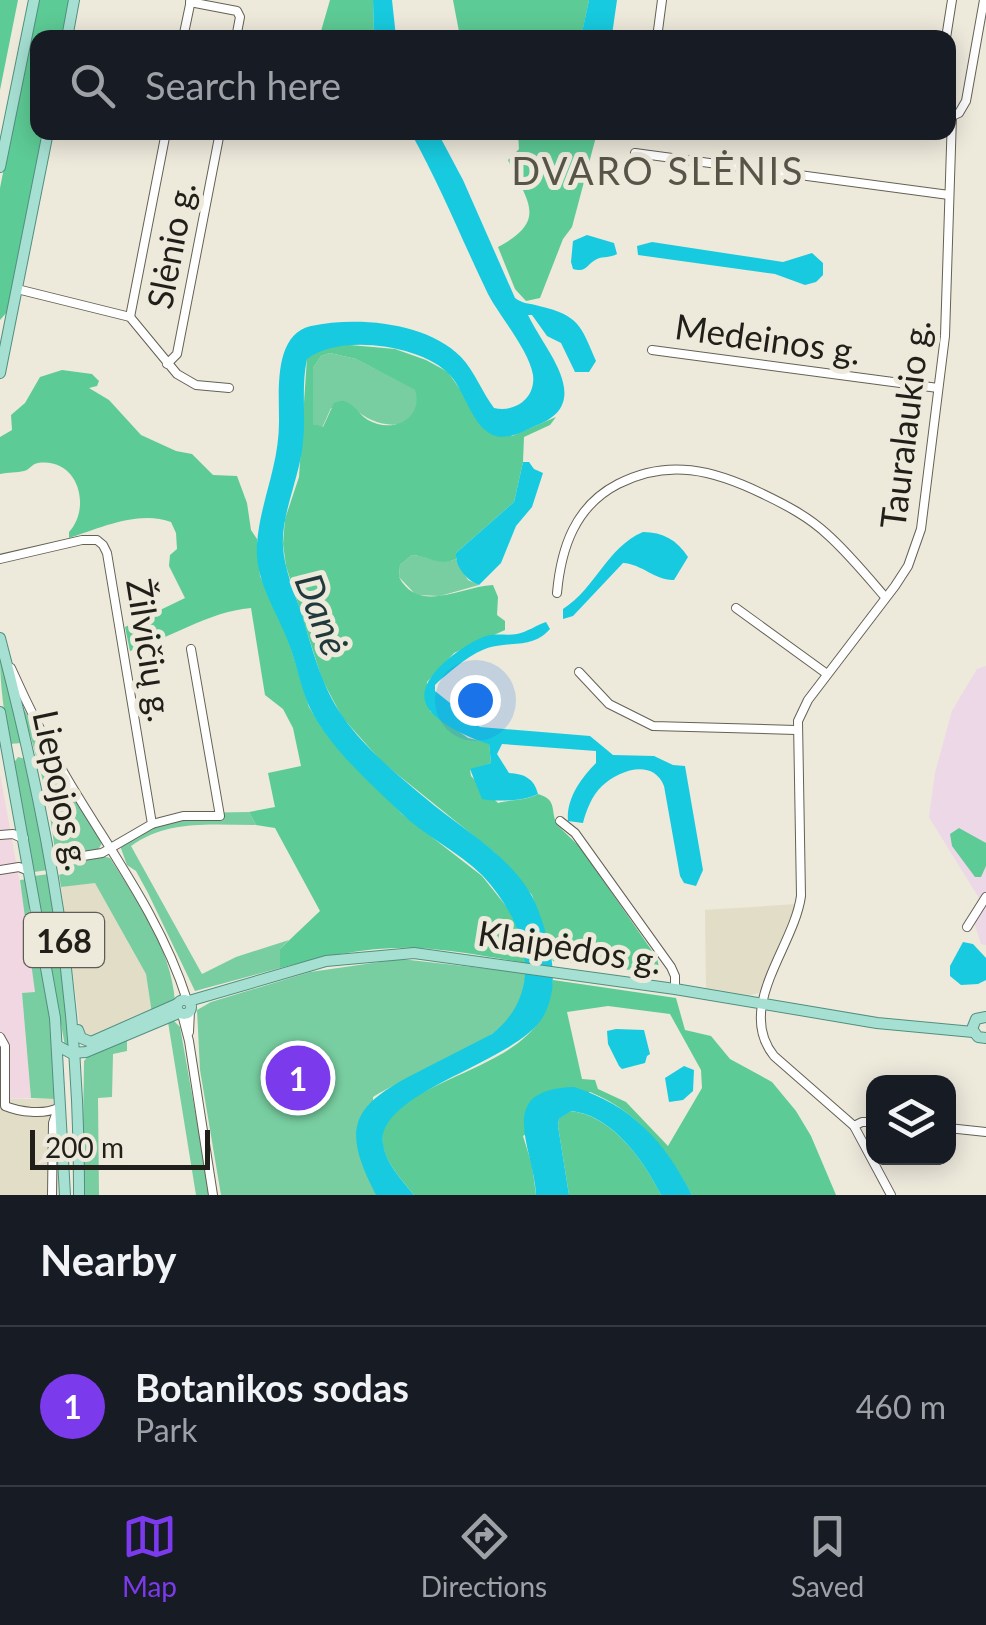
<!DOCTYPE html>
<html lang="en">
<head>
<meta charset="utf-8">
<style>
  body { margin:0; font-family:Lato,sans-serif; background:#242831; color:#f1f3f6 }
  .controls { position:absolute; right:30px; bottom:30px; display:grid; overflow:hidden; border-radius:20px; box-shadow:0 5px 25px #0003 }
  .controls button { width:90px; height:90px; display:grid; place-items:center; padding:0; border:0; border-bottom:2px solid #363941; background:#171b24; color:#f1f3f6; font:50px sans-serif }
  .scale { position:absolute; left:30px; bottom:25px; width:180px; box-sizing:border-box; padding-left:10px; border:5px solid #211f1a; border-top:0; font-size:28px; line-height:35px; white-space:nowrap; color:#211f1a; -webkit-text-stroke:8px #ede9db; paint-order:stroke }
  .you { position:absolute; left:475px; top:700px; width:35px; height:35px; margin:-25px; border:8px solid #fff; border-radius:50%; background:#1a73e8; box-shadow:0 0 0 15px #1a73e833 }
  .badge { display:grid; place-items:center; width:65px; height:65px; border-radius:50%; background:#7c3aed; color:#fff; font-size:32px; font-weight:700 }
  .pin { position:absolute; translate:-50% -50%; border:5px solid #fff; box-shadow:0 2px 10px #0006 }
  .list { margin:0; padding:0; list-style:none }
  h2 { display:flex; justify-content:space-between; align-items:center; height:130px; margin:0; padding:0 40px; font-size:42px }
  h2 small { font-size:32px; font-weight:400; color:#9ea1a6 }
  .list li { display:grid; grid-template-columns:65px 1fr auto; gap:30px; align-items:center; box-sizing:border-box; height:160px; padding:0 40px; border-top:2px solid #363941 }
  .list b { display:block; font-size:38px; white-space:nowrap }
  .list p { margin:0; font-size:32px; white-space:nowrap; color:#9ea1a6 }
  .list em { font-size:32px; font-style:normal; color:#9ea1a6 }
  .icon { flex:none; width:55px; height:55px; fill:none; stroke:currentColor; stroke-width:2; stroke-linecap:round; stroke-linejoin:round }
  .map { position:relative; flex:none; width:986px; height:1195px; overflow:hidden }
  .search { position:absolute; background:#171b24; box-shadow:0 5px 25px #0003; left:30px; right:30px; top:30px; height:110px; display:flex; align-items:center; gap:25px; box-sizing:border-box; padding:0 35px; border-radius:20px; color:#9ea1a6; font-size:38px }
  .sheet { height:290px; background:#171b24 }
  nav { display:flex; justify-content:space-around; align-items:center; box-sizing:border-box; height:140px; border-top:2px solid #363941; background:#171b24; font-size:28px; color:#9ea1a6 }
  nav a { display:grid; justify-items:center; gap:5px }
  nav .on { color:#7c3aed }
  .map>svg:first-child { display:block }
  .built { fill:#e2ddc7 }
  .industrial { fill:#ecd8e7 }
  .medical { fill:#f0d7e2 }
  .green { fill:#78cea1 }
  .forest { fill:#5dcb95; fill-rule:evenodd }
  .water { fill:#18cadf }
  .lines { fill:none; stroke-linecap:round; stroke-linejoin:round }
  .minor-casing { stroke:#646155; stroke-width:10 }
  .major-casing { stroke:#518f7f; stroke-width:12 }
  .minor { stroke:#fff; stroke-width:8 }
  .major { stroke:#a6e0d3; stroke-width:10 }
  .labels { text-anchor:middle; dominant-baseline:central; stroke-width:10; stroke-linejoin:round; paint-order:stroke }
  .shield { fill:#ede9db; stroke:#5e5c54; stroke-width:2.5 }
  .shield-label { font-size:32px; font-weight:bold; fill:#211f1a }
  .street-label { font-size:35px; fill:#211f1a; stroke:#ede9db }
  .neighbourhood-label { font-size:38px; letter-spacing:2.5px; fill:#575448; stroke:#ede9db }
  .water-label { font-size:38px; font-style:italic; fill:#20393d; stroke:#ede9db }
</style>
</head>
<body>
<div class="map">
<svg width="986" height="1195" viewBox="0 0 986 1195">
  <rect width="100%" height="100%" fill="#ede9db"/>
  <g class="built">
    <polygon points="95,882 146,974 152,1014 87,1040 80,1028 61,887"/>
    <polygon points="797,904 761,992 748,996 706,990 705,910"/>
    <polygon points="0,1099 55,1099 61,1195 0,1195"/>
  </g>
  <polygon class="industrial" points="986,666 986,945 981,944 974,922 979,898 929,817 935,773 952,711 977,669"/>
  <polygon class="medical" points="0,774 28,928 35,992 22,994 31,1098 0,1099"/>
  <g class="green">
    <path d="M330,353L356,359L416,390C427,432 379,433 354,408H331L322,428L313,424V368L321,356Z"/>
    <path d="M412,555C429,556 439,566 456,559L468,580L479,585L440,596L416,595L399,577L400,565Z"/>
    <path d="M0,656L21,743L10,744C4,714 0,686 0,656Z"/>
    <polygon points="22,706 102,843 98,850 65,855 55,851 47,795"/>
    <polygon points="18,757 26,759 48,870 34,872 13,764"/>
    <path d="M249,812L256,825C212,825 168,819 131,846L202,974L236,957L289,940L280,949V968L195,991L148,893L136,871L127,865L118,840L188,813Z"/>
    <path d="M102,856L110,858C137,901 171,948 175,1001L152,1014L146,974L95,883L61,887L59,875L65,873L64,863Z"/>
    <polygon points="49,874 63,972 69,1047 65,1046 34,876"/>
    <polygon points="28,879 30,924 44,972 53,1033 55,1099 31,1098 22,993 35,992 20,880"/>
    <path d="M401,959L526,973C524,986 522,1000 515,1012C496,1044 408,1075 373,1097L376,1195H221L200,1070L197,1010L211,1002L310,972Z"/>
    <polygon points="174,1021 180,1027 210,1195 196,1195 168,1022"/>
    <polygon points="127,1038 127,1051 113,1054 112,1097 98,1098 99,1195 82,1195 84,1061 88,1056"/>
  </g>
  <g class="forest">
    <polygon points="0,0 18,0 0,90"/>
    <polygon points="37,0 70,0 63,37 38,38 38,132 44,133 8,311 0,320 0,188"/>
    <polygon points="330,0 373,0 374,37 352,31 341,37 319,38"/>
    <polygon points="453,0 589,0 581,38 460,37"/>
    <path d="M518,133H597L572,227L563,239L540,298L526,301L515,289L498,247C549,220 527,201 508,160L519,149Z"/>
    <path d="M339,344L395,349L426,360L448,372L459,388L512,436L556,417L550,425L524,437L523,462L514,502L456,553V559C439,567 429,556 412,555L400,565L399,577C419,615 462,586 493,585L498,597L497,615L505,621V630L454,653L427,682L430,711L468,738L489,743L491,763L470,770L471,776L498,803C511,799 527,801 538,794C558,800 550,810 557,825L580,847L657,958L659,967L657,973L553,961L532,895L494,852L382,762L342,717L322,679L286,566L283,544L285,519L299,477L307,358L318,349ZM330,353L356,359L415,390C424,419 392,434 368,420C361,416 357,408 350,404C342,399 342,401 334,403L323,427L313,424V368L321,356Z"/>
    <path d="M62,370L92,374L99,381L97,386L89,388L109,400L141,435L176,451L192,454L213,475L237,476L247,503L251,530L257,539L260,576L288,639L309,707L322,728L402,814L482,876L510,911L518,929L526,963C490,957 454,950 418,948C371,946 325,956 280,968V949L320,911L275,828L256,825L249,812L275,807L268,773L301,766L293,728L283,709L265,695L251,608C207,612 171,638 130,651L125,627L185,598L169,566L170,555L177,549L176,533L171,522C139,510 100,528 69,538V532C92,507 78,457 38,463C30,465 31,469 24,471C17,473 8,472 0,474V437L12,430L11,415L25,403L40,377Z"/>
    <polygon points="959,828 986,843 986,866 981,877 975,877 952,846 950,834"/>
    <path d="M553,980L676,998L685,1030L711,1036L730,1059L772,1082L796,1111L811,1136L836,1195H692C667,1150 639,1112 590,1092L523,1136L532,1165L536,1195H414C403,1181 389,1167 384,1150C380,1137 383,1123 392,1114C432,1076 514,1065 542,1017C549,1007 550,992 553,980ZM608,1006L670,1014L701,1070L702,1088L668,1146L626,1102L598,1089L595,1080L582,1079L567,1012Z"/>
    <path d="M570,1111C612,1115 644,1161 661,1195H569L558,1126L559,1119Z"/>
  </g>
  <g class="water">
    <polygon points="373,0 392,0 396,37 374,37"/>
    <polygon points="589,0 617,0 612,35 581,37"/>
    <path d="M411,133H438L463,180L515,298C523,304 529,303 539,306C579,315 581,326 596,361L589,372H575L561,343L547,336L532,315H528C544,349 594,401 540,424C527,429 511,440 496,436C473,430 465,391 450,375C423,345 339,333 307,359C301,386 306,414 303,442C300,477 281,514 283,546C284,568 294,591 301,612C312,647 321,686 343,717C365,748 395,773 424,797C461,829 518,859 537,907C550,941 562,984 543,1017C516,1063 375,1092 383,1144C386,1164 402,1180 414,1195H376C341,1128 351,1106 416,1073C441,1060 467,1047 492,1034C548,990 525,921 483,876C458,851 424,836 399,811C369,782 329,747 310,708C301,689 297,665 289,644C277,611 254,581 257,544C260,501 280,465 279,418C279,390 274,334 311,326C357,316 427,322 461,357C475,372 482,392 494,408C515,413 536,398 533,375C529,350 500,317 488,294C462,240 440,185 411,133Z"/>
    <path d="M587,235L614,243L617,254C610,258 604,256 597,259C586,264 588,273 573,269L571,262L573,241Z"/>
    <polygon points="652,242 783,262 812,253 823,263 823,275 816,282 805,285 775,274 638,255 637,246"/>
    <path d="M523,462H529L534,469L543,473L532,507L516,526L501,563L479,585C467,580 455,567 456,553L514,502Z"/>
    <path d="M643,532C663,532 677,540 688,557L674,580C656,581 642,564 623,563L573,616L563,619V609C596,588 607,547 643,532Z"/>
    <path d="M546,622L550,629C534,647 517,642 496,646C475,649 455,668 439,681L435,685V691L480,727L590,736L613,755L654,756L673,765L685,766L703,870L696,886L684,883L680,876L664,786C653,758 619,770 602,786C592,795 586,811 583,823L568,821C566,799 581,778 596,763V751L502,744L497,754L509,773C524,774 534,778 538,794C526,801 496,802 482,799L470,769L491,763L489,744C471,739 430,721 425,701C418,676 465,643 486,636C496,633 507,636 517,634C527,632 537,625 546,622Z"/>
    <polygon points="963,942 973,944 986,958 986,980 978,984 961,985 950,976 950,966"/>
    <polygon points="616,1029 644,1030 650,1054 647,1056 645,1063 622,1069 619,1066 608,1044 607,1031"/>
    <polygon points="684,1066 694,1070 693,1091 683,1100 669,1102 665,1078"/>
    <path d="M574,1087C633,1106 664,1141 692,1195H661C644,1161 612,1115 571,1111L559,1119L558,1126L569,1195H536C534,1147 493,1089 574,1087Z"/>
  </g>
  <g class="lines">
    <defs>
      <g id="minor">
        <polyline points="190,2 237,11 240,17 236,38"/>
        <polyline points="183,38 191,0"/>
        <polyline points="657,38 662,0"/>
        <polyline points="946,38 952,0"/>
        <polyline points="952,116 959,113 966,101 984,0"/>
        <polyline points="635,153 949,195"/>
        <polyline points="17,289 130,317 177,374 196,385 229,388"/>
        <polyline points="130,317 166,132"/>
        <polyline points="652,350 938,388"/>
        <polyline points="167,364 177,354 220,132"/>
        <polyline points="0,559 82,540 97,540 103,545 107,553 152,824 102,853 52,861"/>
        <path d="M557,593C561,548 575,506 618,484C668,458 714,470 763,494C786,505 809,517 828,535C849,554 867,576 885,597"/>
        <polyline points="736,608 827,674"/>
        <path d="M11,668C29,708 48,747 71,785C113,855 162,921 187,1000"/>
        <polyline points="579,672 609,704 653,726 796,730"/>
        <polyline points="560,821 575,833 671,967 675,976 675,989"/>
        <polyline points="152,824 183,816 220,816 191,649"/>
        <polyline points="0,835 13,834 24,839"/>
        <polyline points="0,870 19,867 29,871"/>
        <polyline points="967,927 986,897"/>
        <polyline points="182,1014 189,1041 213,1195"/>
        <polyline points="189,1032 190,1011"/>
        <path d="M0,1037L5,1046V1106C20,1112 43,1115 58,1108"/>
        <polyline points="854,1126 862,1122 874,1122"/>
        <polyline points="948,1128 986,1132"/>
        <polyline points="52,1195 53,1123 58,1108"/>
        <path d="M891,1195L854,1126L774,1056C735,1007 794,947 801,896L798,721L808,700L895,586L908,566L921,529L945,336L952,116L948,107"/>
      </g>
      <g id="major">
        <polyline points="67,38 74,0"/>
        <polyline points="0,167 34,0"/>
        <polyline points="0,373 48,132"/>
        <path d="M0,638C50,828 80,997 79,1195"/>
        <polyline points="0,712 55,1018 65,1195"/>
        <circle cx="184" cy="1007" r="7"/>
        <polyline points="189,1001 326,961 414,953 675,989 877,1023 973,1032"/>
        <polyline points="986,1017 976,1019 972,1029 978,1037 986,1038"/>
        <polyline points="78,1030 81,1038 91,1042 177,1004"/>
        <polyline points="58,1046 71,1053 86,1052 179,1013"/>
      </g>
    </defs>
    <use href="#minor" class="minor-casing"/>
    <use href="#major" class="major-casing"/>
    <use href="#minor" class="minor"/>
    <use href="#major" class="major"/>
  </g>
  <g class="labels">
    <rect class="shield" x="24" y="913" width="80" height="54" rx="8"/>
    <g class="shield-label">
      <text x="64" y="940">168</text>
    </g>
    <g class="street-label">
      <text transform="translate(170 245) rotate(-79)">Slėnio g.</text>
      <text transform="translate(768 338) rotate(8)">Medeinos g.</text>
      <text transform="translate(904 424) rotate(-83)">Tauralaukio g.</text>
      <text transform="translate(151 650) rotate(81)">Žilvičių g.</text>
      <text transform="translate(63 790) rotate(78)">Liepojos g.</text>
      <text transform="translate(570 946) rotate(9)">Klaipėdos g.</text>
    </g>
    <g class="neighbourhood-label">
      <text x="658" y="170">DVARO SLĖNIS</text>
    </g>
    <g class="water-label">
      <text transform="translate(323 614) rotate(69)">Danė</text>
    </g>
  </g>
</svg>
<div class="controls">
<button><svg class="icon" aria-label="layers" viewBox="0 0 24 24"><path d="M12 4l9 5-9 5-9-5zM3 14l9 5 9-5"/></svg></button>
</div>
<div class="scale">200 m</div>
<div class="you"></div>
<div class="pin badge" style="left:298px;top:1078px">1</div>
<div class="search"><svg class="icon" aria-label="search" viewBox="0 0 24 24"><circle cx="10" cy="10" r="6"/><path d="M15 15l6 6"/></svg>Search here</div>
</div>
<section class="sheet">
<h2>Nearby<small></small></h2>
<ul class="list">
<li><span class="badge">1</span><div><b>Botanikos sodas</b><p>Park</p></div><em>460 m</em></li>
</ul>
</section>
<nav>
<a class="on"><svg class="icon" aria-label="map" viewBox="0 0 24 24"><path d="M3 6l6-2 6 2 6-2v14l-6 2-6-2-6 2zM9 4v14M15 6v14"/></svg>Map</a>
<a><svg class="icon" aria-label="directions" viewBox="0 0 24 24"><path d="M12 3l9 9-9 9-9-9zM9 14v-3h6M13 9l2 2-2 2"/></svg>Directions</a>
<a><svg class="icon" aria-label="saved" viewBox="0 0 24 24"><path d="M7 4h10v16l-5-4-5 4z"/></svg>Saved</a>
</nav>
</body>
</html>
